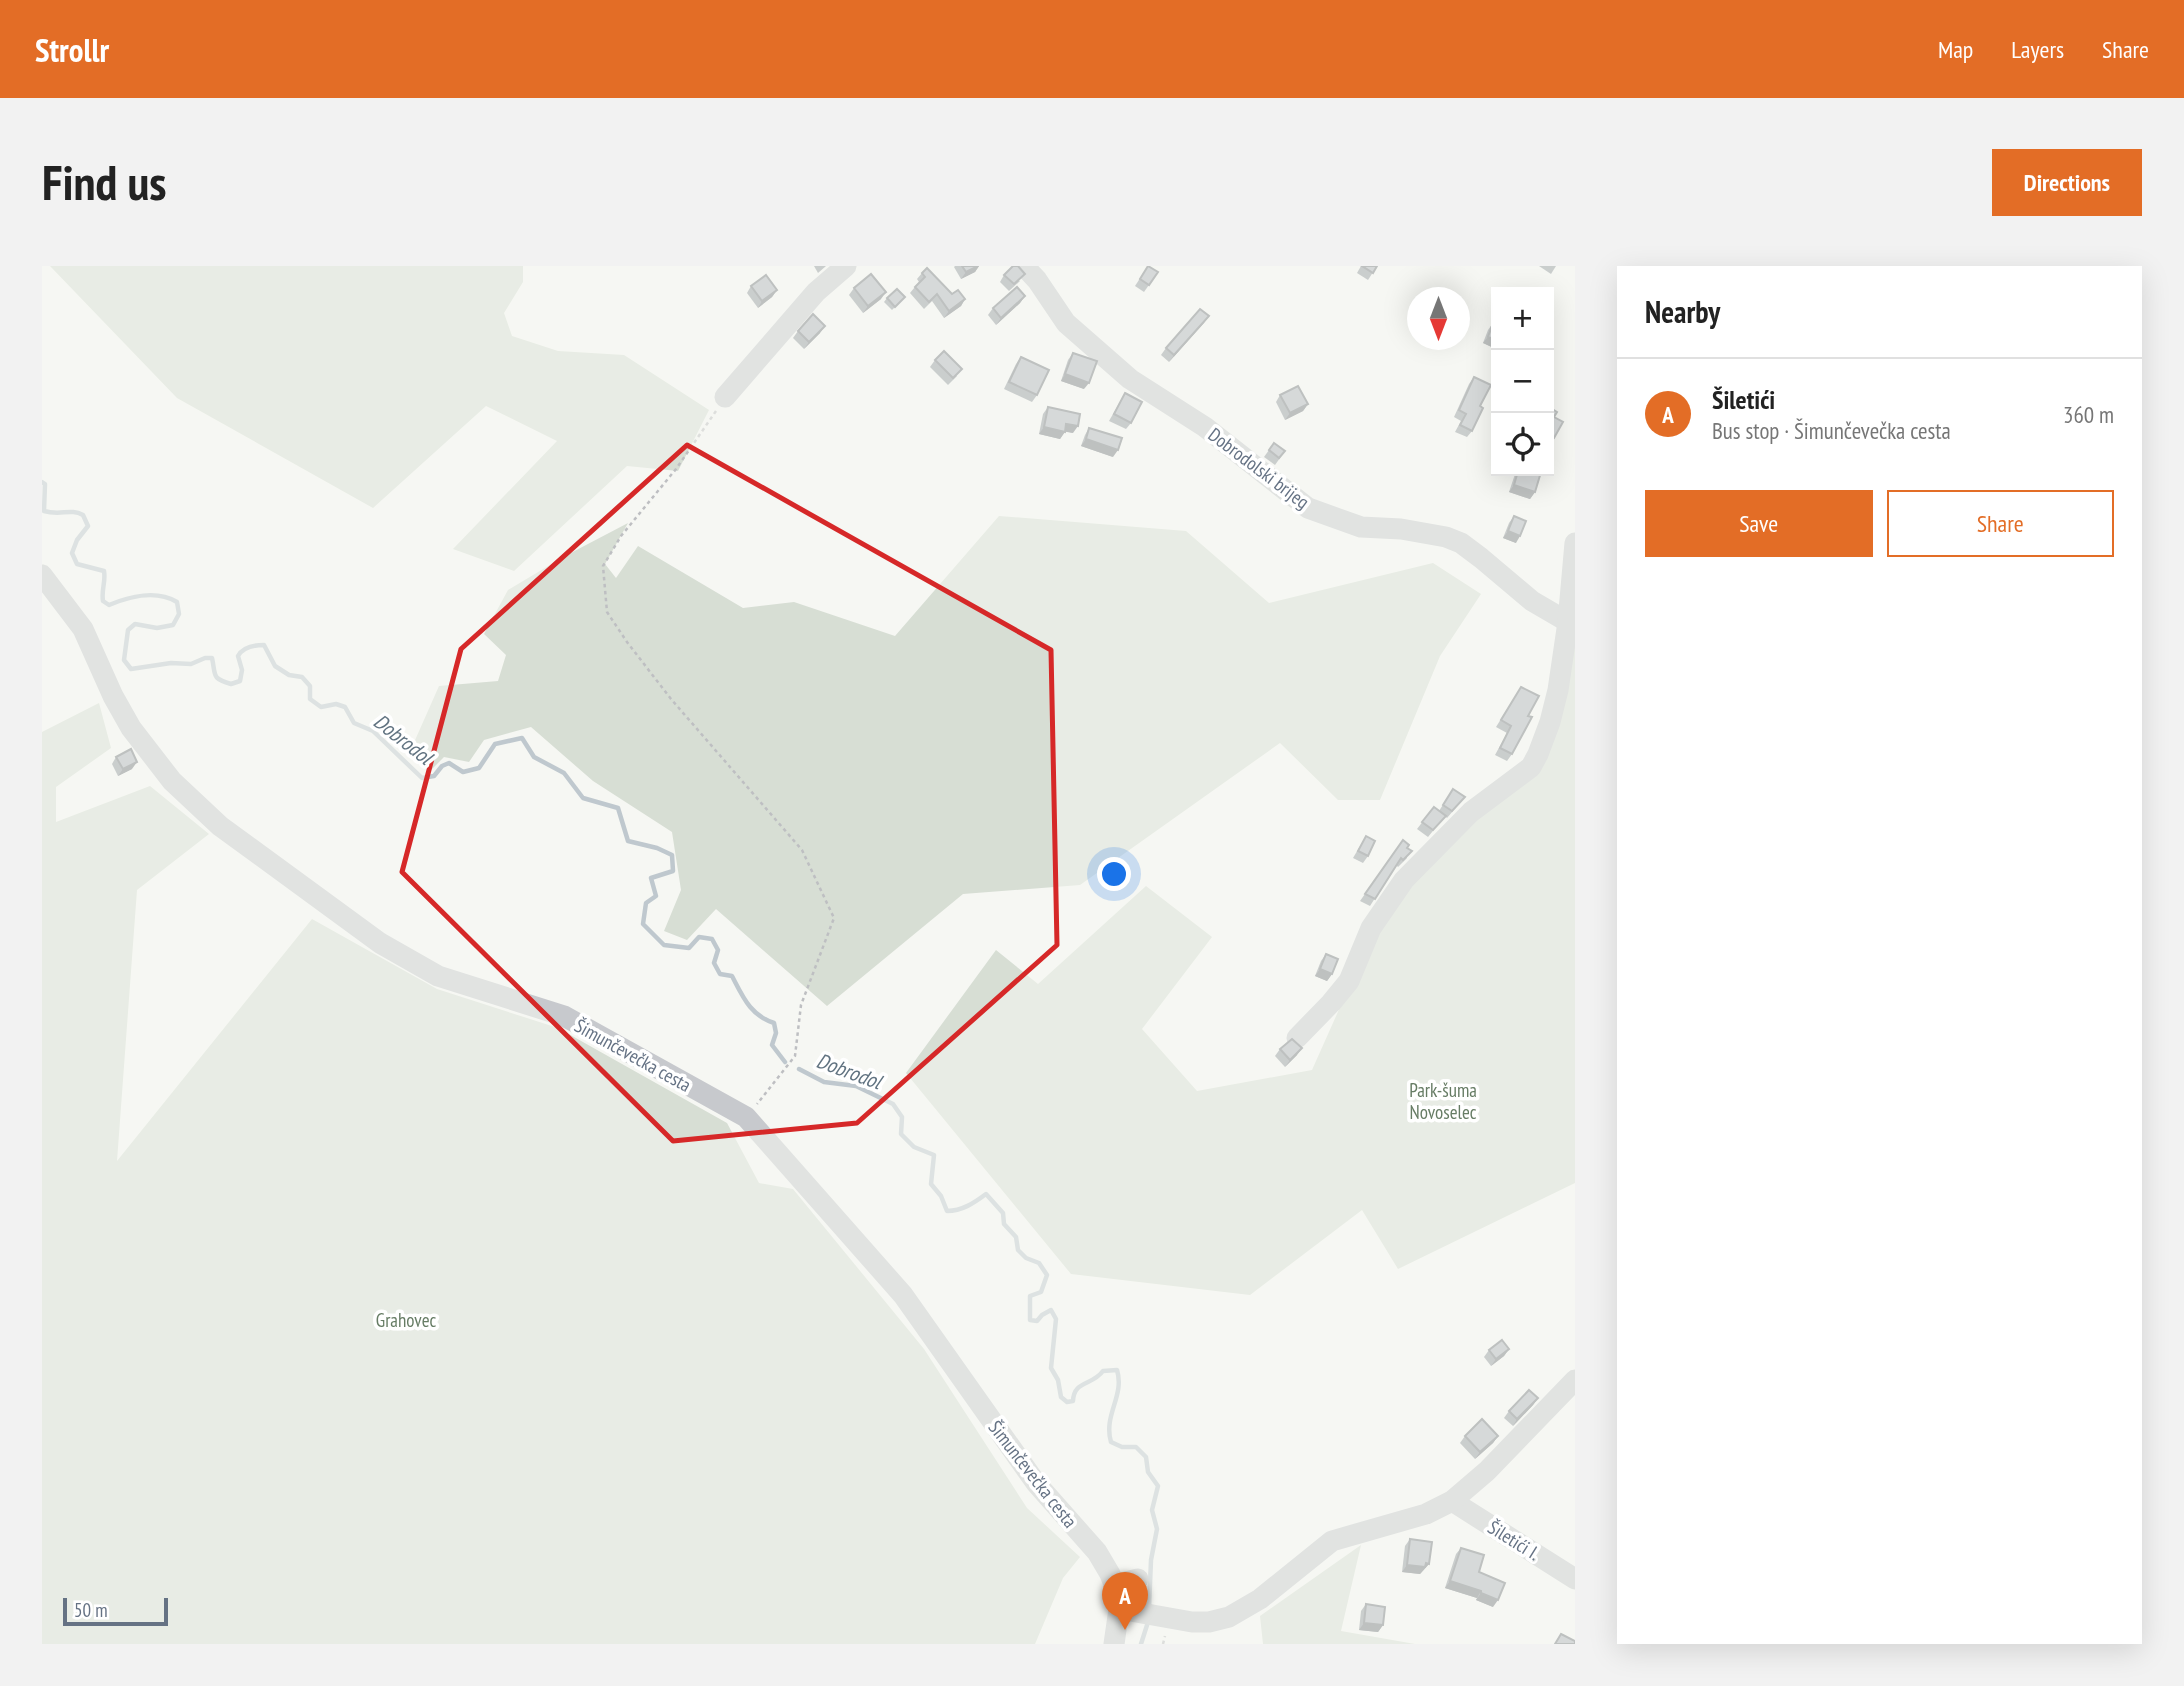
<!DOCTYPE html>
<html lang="en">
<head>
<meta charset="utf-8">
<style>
  body { margin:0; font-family:"PT Sans Narrow",sans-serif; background:#f2f2f2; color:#222 }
  .controls { position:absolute; right:21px; top:21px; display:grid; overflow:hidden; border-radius:0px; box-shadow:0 7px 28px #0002 }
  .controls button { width:63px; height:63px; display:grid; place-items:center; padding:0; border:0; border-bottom:2px solid #e0e0e0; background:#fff; color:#222; font:35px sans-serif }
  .compass { position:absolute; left:1365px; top:21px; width:63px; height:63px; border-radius:50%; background:#fff; box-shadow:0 7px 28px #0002; rotate:180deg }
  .scale { position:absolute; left:21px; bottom:18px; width:105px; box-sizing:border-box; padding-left:7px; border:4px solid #657284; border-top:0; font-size:19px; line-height:24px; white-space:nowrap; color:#657284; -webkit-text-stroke:5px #fff; paint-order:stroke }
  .you { position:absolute; left:1073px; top:609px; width:24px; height:24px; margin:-18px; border:5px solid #fff; border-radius:50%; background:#1a73e8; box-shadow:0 0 0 10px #1a73e833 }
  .badge { display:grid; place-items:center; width:46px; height:46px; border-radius:50%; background:#e36d26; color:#fff; font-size:23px; font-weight:700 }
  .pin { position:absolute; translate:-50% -58px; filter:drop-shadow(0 2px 4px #0008) }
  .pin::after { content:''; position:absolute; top:37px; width:24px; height:21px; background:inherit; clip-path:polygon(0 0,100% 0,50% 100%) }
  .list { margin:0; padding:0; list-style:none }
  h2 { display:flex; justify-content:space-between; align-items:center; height:91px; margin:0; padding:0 28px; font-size:30px }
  h2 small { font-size:23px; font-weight:400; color:#767676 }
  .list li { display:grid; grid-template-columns:46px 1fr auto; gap:21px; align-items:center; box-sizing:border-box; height:112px; padding:0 28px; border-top:2px solid #e0e0e0 }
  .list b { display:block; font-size:26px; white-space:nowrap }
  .list p { margin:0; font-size:23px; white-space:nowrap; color:#767676 }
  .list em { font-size:23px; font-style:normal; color:#767676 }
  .actions { display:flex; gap:14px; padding:21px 28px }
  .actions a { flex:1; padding:16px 0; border:2px solid #e36d26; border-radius:0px; text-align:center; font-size:24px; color:#e36d26 }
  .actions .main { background:#e36d26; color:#fff }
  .icon { flex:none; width:38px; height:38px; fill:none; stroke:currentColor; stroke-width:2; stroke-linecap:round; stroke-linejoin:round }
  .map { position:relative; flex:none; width:1533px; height:1378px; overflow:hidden; border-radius:0px }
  header { display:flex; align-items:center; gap:42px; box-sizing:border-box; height:98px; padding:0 35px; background:#e36d26; color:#fff }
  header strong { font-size:33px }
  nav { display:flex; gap:38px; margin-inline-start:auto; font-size:24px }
  .intro { display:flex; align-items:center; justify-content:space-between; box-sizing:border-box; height:168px; padding:0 42px }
  h1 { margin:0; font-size:49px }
  .button { padding:18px 32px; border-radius:0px; background:#e36d26; color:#fff; font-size:24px; font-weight:700 }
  main { display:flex; gap:42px; padding:0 42px }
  aside { flex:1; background:#fff; border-radius:0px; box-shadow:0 7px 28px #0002 }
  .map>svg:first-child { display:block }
  .green { fill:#d7ded4 }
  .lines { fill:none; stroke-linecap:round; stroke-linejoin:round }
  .stream { stroke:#bfc8ce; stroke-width:4.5 }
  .path { stroke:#bebfc2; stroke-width:2.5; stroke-dasharray:3.5 3.5; stroke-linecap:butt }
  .minor { stroke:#c7c9cd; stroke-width:21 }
  .wall { fill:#969ba1 }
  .shaded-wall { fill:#7a7e83 }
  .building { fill:#afb4bb; stroke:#7a7e83; stroke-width:2 }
  .marked { fill:none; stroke:#d62828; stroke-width:5; stroke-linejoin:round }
  .labels { text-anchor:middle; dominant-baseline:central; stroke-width:7; stroke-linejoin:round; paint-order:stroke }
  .street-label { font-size:19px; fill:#657284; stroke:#fff }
  .park-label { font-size:19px; fill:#667c64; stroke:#fff }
  .water-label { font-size:21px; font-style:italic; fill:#617381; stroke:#fff }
</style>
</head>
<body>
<header>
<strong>Strollr</strong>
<nav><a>Map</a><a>Layers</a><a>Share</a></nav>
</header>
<div class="intro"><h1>Find us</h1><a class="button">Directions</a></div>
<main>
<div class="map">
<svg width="1533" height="1378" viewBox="0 0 1533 1378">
  <rect width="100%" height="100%" fill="#f6f7f3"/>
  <g class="green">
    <polygon points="8,0 481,0 481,16 462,47 470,70 516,85 582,89 667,144 636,205 585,200 472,305 411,283 515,175 444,140 331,242 135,132"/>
    <polygon points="957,250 1144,265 1227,337 1391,297 1439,328 1398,390 1338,534 1296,534 1238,477 1038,619 921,628 785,740 674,643 645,674 622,665 639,624 630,566 551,515 489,461 442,474 427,496 402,491 388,505 370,481 397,420 456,415 464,389 442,368 466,324 523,290 586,257 563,298 574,312 596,280 701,342 752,336 853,370"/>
    <polygon points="1533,301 1533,917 1356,1003 1320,944 1208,1029 1029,1008 864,807 954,684 996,718 1104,620 1170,671 1100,763 1155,825 1270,804 1332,665 1416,563 1513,465"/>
    <polygon points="57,437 69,482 14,521 14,556 108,520 167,568 95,624 75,895 270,653 395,723 516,762 685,857 717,917 751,923 882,1083 985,1242 1038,1291 1021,1312 993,1378 0,1378 0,466"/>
    <polygon points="1319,1279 1299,1365 1373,1378 1221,1378 1218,1350"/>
  </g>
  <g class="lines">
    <g class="stream">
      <path d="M0,216L3,218L2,245C19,250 28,242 41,249L46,260L35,274L30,287L35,298L62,305C64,316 59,324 61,335L67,339C88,330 115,324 135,336L137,348L131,359L115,362L93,358L86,364L82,394L89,403L129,397L149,398L163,392H170C174,410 169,412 189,418L198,415L200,404L196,390C201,381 212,379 222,379L233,400L247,409L260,411L268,420V433L279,441L294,438L303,441L312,457L331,465L380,512L392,510L400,500L407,497L421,506L437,502L453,478L480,472L492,491L522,507L541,532L576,542L586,575L615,582L630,589L631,605L609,612L614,630L604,637L601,658L622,679L647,682L657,671L670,673L676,684L672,697L678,708L690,710C701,731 708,749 732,757L734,767L730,779L743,796"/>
      <path d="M757,803L782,816L814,820L851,838L860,851L859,868L872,881L892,889L889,918L899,930L905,945C920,945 932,937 944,928L961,947L962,958L974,971L976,984L984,992L997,997L1005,1009L999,1026L988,1030V1054L995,1055L1000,1049L1009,1044L1014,1053L1009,1102L1016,1114L1019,1131L1025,1136L1031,1135C1032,1114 1050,1120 1061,1105L1075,1104C1083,1130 1061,1149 1069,1176L1080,1181H1094L1104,1191L1106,1206L1116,1220L1110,1244L1115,1263L1109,1294L1107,1343"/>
      <polyline points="1099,1378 1106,1356"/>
    </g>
    <g class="path">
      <polyline points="674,145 634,203 579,270 561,300 565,346 585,376 629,433 760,584 792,652 759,739 753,790 715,838"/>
      <polyline points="1121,1378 1123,1370"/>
    </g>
    <g class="minor">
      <polyline points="982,0 995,14 1024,57 1088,113 1163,161 1266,242 1319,261 1359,263 1404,271 1419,277 1439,292 1490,335 1526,356"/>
      <polyline points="683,131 774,26 804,0"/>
      <polyline points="0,309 41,363 71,430 89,462 130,515 178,560 338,677 396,710 522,750 704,851 861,1029 994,1217 1055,1286 1068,1308 1076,1329 1077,1343 1072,1378"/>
      <polyline points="1255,772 1289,737 1307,715 1329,662 1362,614 1429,546 1489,501 1496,488 1508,456 1516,424 1526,356 1533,277"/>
      <polyline points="1410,1235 1533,1313"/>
      <polyline points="1072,1319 1096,1313"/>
      <polyline points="1077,1343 1150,1356 1167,1356 1187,1351 1218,1333 1290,1275 1384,1248 1410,1235 1445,1205 1533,1114"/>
    </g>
  </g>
  <g class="wall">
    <polygon points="772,0 784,0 776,7"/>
    <polygon points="913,0 937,0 933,6 919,13 912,1"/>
    <polygon points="1106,0 1116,6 1102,26 1093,20"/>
    <polygon points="1319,0 1335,0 1326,14 1315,7"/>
    <polygon points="1497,0 1514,0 1509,8"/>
    <polygon points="880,7 910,28 923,33 919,40 902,52 890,35 882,43 868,27 877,16 875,13"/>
    <polygon points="962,9 978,15 967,25 958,16"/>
    <polygon points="709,20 735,24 730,31 716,42 705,27"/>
    <polygon points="812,22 839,33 821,47 807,29"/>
    <polygon points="983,30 978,37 954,59 946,49 951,42"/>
    <polygon points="863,31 850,44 842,36 845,32"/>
    <polygon points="1167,50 1127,96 1119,89 1124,82"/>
    <polygon points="1451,57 1454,83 1441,77 1446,64"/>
    <polygon points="756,65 778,67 762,83 751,72"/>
    <polygon points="1031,87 1042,123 1019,115 1026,94"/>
    <polygon points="979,91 995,129 990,136 962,123 974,98"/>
    <polygon points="893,94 915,110 906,119 888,101"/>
    <polygon points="1432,111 1438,140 1430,165 1425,171 1413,166 1419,155 1412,151 1427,118"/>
    <polygon points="1083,127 1089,157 1084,163 1067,155"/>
    <polygon points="1238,129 1266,138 1261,145 1243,154 1234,136"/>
    <polygon points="1006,141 1031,167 1023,165 1018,173 997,168 1001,148"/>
    <polygon points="1507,141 1512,151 1512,172 1508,179"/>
    <polygon points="1047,162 1071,191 1039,180 1043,169"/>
    <polygon points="1232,177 1243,185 1233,199 1222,191"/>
    <polygon points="1474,205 1493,205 1493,226 1488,233 1467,226"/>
    <polygon points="1472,250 1474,277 1461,272 1467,257"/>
    <polygon points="1479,421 1486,450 1470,488 1465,495 1453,489 1465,467 1454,461"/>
    <polygon points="74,491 90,503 76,510 70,498"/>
    <polygon points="1411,523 1423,531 1405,552 1403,550 1386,571 1375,563 1392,541 1397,545"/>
    <polygon points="1324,570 1326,590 1321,597 1311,592"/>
    <polygon points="1361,574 1365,582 1365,592 1356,601 1354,599 1328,640 1318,635"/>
    <polygon points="1284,688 1290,708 1285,715 1273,710 1279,695"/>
    <polygon points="1238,783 1255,789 1243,801 1233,790"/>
    <polygon points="1467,1083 1462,1090 1449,1100 1442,1091 1447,1084"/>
    <polygon points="1496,1132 1491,1139 1471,1160 1462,1152 1467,1145"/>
    <polygon points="1423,1170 1456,1170 1451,1177 1433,1193 1418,1177"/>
    <polygon points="1368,1273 1387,1298 1378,1308 1360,1306 1363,1280"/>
    <polygon points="1419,1282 1437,1306 1451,1341 1434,1334 1435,1332 1403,1322 1414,1288"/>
    <polygon points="1324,1338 1341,1359 1336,1366 1317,1364 1319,1345"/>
  </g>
  <g class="shaded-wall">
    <polygon points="936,0 937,0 933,6 919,13 924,6"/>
    <polygon points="735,24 730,31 716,42 720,35"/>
    <polygon points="844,26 839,33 821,47 826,40"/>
    <polygon points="983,30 978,37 954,59 959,52"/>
    <polygon points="923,33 919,40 902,52 907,45"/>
    <polygon points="1167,50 1162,57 1127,96 1132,89"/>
    <polygon points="783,60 778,67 762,83 767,76"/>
    <polygon points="1446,71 1454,74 1454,83 1441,77"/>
    <polygon points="1023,108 1047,117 1042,123 1019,115"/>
    <polygon points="1266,138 1261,145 1243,154 1248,147"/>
    <polygon points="1024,158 1036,160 1031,167 1019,165"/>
    <polygon points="1002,161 1023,166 1018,173 997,168"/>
    <polygon points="1044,173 1076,184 1071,191 1039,180"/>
    <polygon points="1472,219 1493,226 1488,233 1467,226"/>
    <polygon points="1466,265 1478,270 1474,277 1461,272"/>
    <polygon points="95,496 90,503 76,510 81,503"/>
    <polygon points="1278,703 1290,708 1285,715 1273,710"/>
    <polygon points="1260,782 1255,789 1243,801 1248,794"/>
    <polygon points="1467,1083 1462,1090 1449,1100 1454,1093"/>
    <polygon points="1496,1132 1491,1139 1471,1160 1475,1153"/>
    <polygon points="1456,1170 1451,1177 1433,1193 1438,1186"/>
    <polygon points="1384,1297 1387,1298 1378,1308 1360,1306 1365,1299"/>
    <polygon points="1408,1315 1439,1325 1435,1332 1403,1322"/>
    <polygon points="1439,1327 1456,1334 1451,1341 1434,1334"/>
    <polygon points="1322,1357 1341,1359 1336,1366 1317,1364"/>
  </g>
  <g class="building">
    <polygon points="920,0 936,0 924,6"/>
    <polygon points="971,0 976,0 983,8 972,18 962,9"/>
    <polygon points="1106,0 1116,6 1107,19 1098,13"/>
    <polygon points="1320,0 1335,0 1331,7"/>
    <polygon points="885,2 910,28 916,24 923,33 907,45 895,28 887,36 873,21 883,11 880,7"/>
    <polygon points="829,8 844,26 826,40 812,22"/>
    <polygon points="724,9 735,24 720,35 709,20"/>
    <polygon points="975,21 983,30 959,52 951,42"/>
    <polygon points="855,23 863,31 853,41 845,32"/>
    <polygon points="1158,43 1167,50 1132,89 1124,82"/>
    <polygon points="771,48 783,60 767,76 756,65"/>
    <polygon points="1451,57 1454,58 1454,74 1446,71"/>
    <polygon points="902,85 920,103 911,112 893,94"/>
    <polygon points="1031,87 1055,95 1047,117 1023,108"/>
    <polygon points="979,91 1007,104 995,129 967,116"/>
    <polygon points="1432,111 1449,119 1438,140 1441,142 1430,165 1418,159 1424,148 1417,144"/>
    <polygon points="1256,120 1266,138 1248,147 1238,129"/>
    <polygon points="1083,127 1100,136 1089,157 1072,148"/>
    <polygon points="1006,141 1038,148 1036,160 1024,158 1023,166 1002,161"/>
    <polygon points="1507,141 1515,146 1512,151 1521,156 1512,172 1507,170"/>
    <polygon points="1047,162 1080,172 1076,184 1044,173"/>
    <polygon points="1232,177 1243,185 1237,192 1227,184"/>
    <polygon points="1476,205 1493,205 1499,206 1493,226 1472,219"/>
    <polygon points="1472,250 1484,255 1478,270 1466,265"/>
    <polygon points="1479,421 1497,430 1486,450 1490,451 1470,488 1458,482 1469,460 1459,454"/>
    <polygon points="89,483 95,496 81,503 74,491"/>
    <polygon points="1411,523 1423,531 1410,545 1401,539"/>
    <polygon points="1392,541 1404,550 1391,564 1380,556"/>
    <polygon points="1324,570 1333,575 1326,590 1316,585"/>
    <polygon points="1361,574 1367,579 1365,582 1370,585 1361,594 1359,592 1333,633 1323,628"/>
    <polygon points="1284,688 1296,693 1290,708 1278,703"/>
    <polygon points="1250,773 1260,782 1248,794 1238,783"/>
    <polygon points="1460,1074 1467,1083 1454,1093 1447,1084"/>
    <polygon points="1487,1124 1496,1132 1475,1153 1467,1145"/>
    <polygon points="1440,1153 1456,1170 1438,1186 1423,1170"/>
    <polygon points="1368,1273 1390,1276 1387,1298 1384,1297 1383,1301 1365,1299"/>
    <polygon points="1419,1282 1442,1289 1437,1306 1463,1317 1456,1334 1439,1327 1439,1325 1408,1315"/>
    <polygon points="1324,1338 1343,1341 1341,1359 1322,1357"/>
    <polygon points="1519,1368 1533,1375 1533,1378 1513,1378"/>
  </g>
  <path d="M0 0H1533V1378H0ZM645,179L1009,384L1015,679L815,857L631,875L360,606L419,383Z" fill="#f6f7f3" fill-opacity=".55" fill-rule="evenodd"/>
  <path class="marked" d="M645,179L1009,384L1015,679L815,857L631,875L360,606L419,383Z"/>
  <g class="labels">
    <g class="street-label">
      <text transform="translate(1217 202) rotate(37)">Dobrodolski brijeg</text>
      <text transform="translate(591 789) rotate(29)">Šimunčevečka cesta</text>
      <text transform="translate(991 1208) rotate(52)">Šimunčevečka cesta</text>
      <text transform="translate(1472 1274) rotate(32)">Šiletići I.</text>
    </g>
    <g class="park-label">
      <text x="1401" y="824">Park-šuma<tspan x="1401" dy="22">Novoselec</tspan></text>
      <text x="364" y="1054">Grahovec</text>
    </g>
    <g class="water-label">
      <text transform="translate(361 473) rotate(38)">Dobrodol</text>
      <text transform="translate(807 805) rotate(20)">Dobrodol</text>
    </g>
  </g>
</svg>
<div class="controls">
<button>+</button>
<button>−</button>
<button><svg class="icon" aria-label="locate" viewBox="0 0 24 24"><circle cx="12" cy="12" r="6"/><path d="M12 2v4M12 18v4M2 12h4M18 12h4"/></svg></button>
</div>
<svg class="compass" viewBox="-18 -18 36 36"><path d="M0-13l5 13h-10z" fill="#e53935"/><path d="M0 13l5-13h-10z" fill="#767676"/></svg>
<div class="scale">50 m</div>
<div class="you"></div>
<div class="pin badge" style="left:1083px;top:1364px">A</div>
</div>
<aside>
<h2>Nearby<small></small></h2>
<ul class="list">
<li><span class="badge">A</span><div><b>Šiletići</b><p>Bus stop · Šimunčevečka cesta</p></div><em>360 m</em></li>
</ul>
<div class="actions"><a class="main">Save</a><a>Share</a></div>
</aside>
</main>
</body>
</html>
